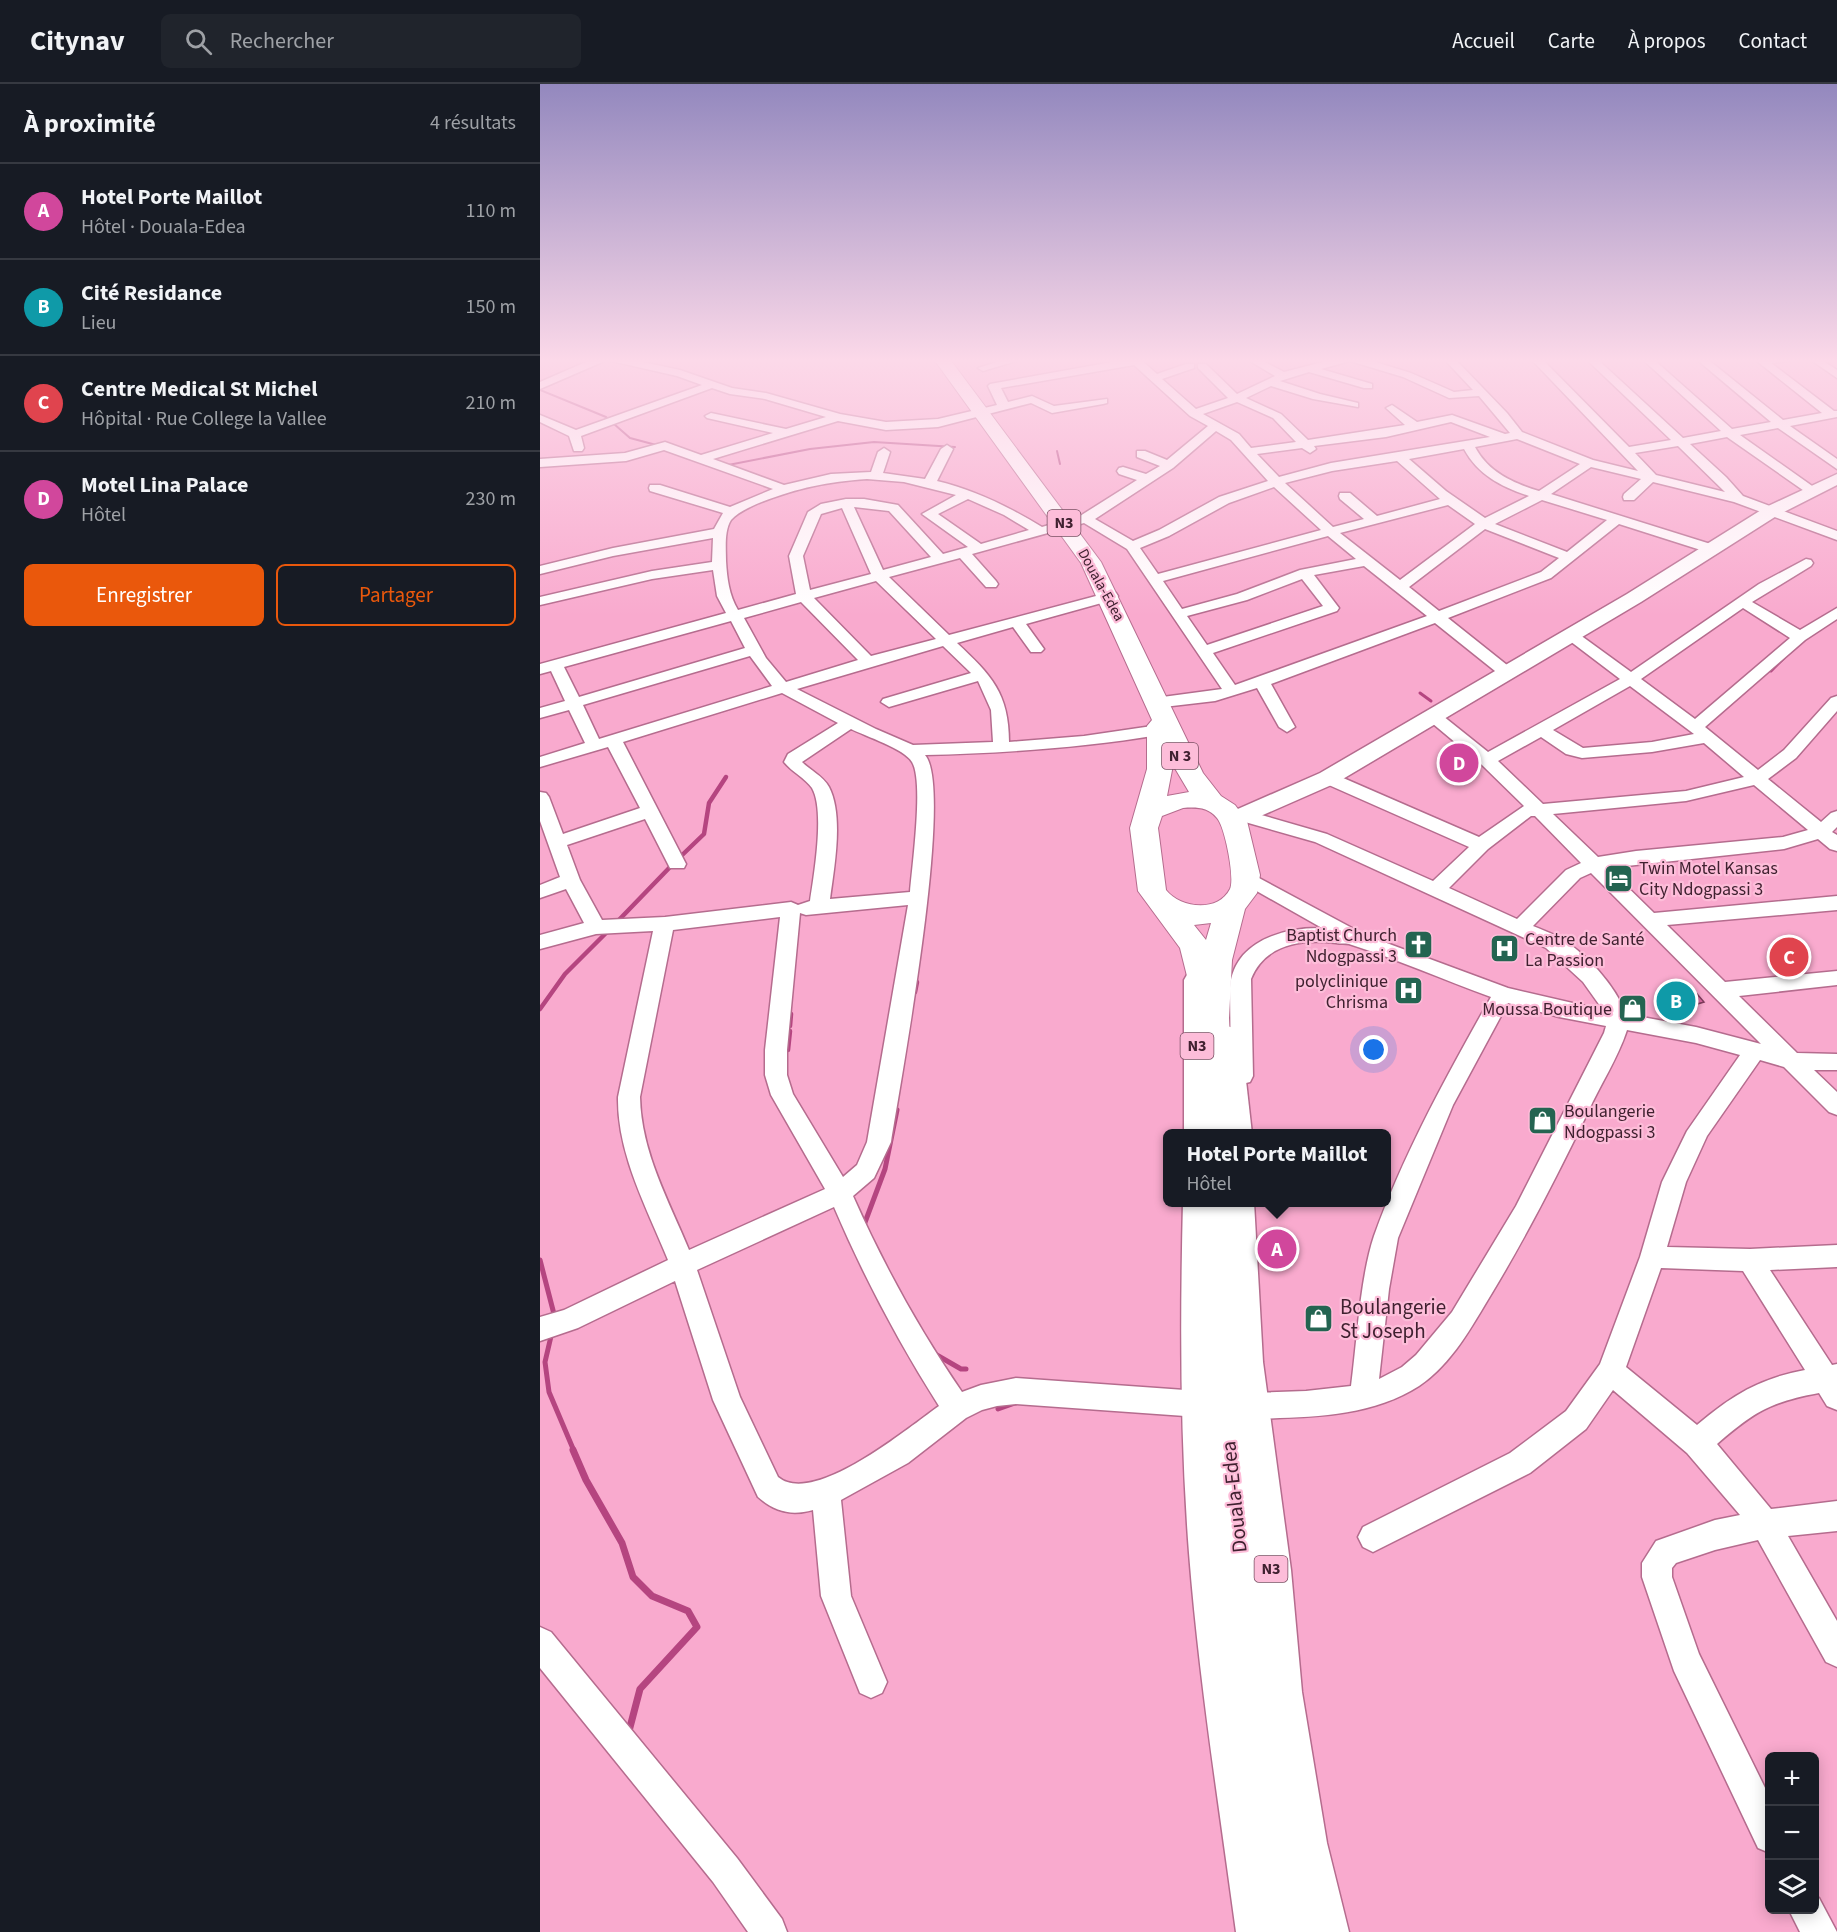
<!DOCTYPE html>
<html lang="fr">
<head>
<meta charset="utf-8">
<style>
  body { margin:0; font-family:"Source Sans 3",sans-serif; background:#20242c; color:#f1f3f6 }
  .controls { position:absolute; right:18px; bottom:18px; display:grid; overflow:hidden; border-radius:9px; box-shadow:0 3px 15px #0003 }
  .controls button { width:54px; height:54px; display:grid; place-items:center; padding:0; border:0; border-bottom:2px solid #363941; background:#171b24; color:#f1f3f6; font:30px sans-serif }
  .you { position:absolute; left:834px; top:966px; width:21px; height:21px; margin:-15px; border:4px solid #fff; border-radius:50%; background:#1a73e8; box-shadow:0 0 0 9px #1a73e833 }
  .badge { display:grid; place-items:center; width:39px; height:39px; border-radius:50%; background:#ea580c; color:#fff; font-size:20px; font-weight:700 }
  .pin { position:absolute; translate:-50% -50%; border:3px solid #fff; box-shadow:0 2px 6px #0006 }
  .popup { position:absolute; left:623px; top:1045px; width:228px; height:78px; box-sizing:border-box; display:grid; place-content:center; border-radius:9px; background:#171b24; filter:drop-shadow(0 2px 4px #0005); font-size:20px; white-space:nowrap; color:#9ea1a6 }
  .popup b { font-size:22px; color:#f1f3f6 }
  .popup::after { content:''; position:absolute; left:50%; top:100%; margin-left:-12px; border:12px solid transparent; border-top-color:#171b24 }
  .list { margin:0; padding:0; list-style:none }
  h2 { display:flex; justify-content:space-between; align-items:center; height:78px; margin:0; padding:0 24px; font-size:26px }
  h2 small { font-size:20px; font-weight:400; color:#9ea1a6 }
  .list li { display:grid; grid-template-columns:39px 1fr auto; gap:18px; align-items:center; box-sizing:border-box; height:96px; padding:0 24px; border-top:2px solid #363941 }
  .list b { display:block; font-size:22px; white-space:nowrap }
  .list p { margin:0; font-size:20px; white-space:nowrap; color:#9ea1a6 }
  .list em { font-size:20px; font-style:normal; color:#9ea1a6 }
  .actions { display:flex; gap:12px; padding:18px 24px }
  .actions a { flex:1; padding:14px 0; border:2px solid #ea580c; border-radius:9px; text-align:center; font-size:21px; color:#ea580c }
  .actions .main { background:#ea580c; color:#fff }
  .icon { flex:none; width:33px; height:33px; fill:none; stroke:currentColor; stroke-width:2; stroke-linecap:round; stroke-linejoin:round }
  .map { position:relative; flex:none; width:1297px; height:1848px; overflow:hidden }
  header { display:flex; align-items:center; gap:36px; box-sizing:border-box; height:84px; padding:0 30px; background:#171b24; border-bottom:2px solid #363941 }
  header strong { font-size:28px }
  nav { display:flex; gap:33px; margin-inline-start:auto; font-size:21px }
  .search { width:420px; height:54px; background:#20242c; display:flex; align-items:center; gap:15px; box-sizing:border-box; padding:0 21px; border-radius:9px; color:#9ea1a6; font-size:22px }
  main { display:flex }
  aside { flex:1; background:#171b24 }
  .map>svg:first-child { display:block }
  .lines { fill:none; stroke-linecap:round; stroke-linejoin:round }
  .stream-far4 { stroke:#b54580; stroke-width:2 }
  .stream-far3 { stroke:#b54580; stroke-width:3 }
  .stream-far2 { stroke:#b54580; stroke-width:4.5 }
  .stream-far1 { stroke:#b54580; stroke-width:5 }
  .stream { stroke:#b54580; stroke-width:7 }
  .building { fill:#e570aa; stroke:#823d5f; stroke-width:1.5 }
  .minor-casing { stroke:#b56c8e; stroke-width:3 }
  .major-casing { stroke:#b56c8e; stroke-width:3 }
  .highway-casing { stroke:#b56c8e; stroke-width:2 }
  .minor { fill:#fff; fill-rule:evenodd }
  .major { fill:#fff; fill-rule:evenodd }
  .highway { fill:#fff; fill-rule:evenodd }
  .labels { text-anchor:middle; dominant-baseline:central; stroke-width:4.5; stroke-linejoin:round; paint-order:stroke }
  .far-street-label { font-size:15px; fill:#402130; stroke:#fdbdd9 }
  .shield { fill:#fdbdd9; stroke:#795063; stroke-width:1.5 }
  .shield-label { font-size:16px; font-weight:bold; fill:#402130 }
  .poi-label { font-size:18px; fill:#402130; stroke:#fdbdd9; text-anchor:start }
  .near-poi-label { font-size:21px; fill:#402130; stroke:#fdbdd9; text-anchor:start }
  .near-street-label { font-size:21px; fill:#402130; stroke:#fdbdd9 }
</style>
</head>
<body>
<header>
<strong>Citynav</strong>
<div class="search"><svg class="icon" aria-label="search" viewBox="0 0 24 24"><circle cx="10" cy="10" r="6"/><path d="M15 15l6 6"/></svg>Rechercher</div>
<nav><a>Accueil</a><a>Carte</a><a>À propos</a><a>Contact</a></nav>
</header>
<main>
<aside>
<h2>À proximité<small>4 résultats</small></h2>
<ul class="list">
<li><span class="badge" style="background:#d1479c">A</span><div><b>Hotel Porte Maillot</b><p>Hôtel · Douala-Edea</p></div><em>110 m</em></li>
<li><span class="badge" style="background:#0f9aa8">B</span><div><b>Cité Residance</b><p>Lieu</p></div><em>150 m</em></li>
<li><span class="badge" style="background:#e0444e">C</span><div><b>Centre Medical St Michel</b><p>Hôpital · Rue College la Vallee</p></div><em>210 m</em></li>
<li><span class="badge" style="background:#d1479c">D</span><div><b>Motel Lina Palace</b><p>Hôtel</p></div><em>230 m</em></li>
</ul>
<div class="actions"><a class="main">Enregistrer</a><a>Partager</a></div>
</aside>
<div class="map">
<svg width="1297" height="1848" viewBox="0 0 1297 1848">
  <rect width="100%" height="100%" fill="#f9aace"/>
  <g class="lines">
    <g class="stream-far4">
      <polyline points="0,306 66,333 90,354 120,362"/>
      <polyline points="517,367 520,380"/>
      <polyline points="183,382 270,365 334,358 415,363"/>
    </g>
    <g class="stream-far3">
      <polyline points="1231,587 1244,574"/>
      <polyline points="880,609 891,617"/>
    </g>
    <g class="stream-far2">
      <polyline points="138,775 164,750 169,719 186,693"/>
      <polyline points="75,840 132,781"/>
      <polyline points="375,908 377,898"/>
      <polyline points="0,925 25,890 69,846"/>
      <polyline points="250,942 251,930"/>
      <polyline points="248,966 250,947"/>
    </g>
    <g class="stream-far1">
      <polyline points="324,1141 345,1085 357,1026"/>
      <polyline points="0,1176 15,1234"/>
      <polyline points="12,1248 5,1278 9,1308 34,1367"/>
      <polyline points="395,1270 421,1285 426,1285"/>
      <polyline points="458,1325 475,1319"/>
    </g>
    <polyline class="stream" points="33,1366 46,1396 82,1459 93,1493 112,1512 148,1527 157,1543 100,1605 89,1647"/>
  </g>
  <g class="building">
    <polygon points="922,669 935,679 916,688 901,677"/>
    <polygon points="1152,904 1164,918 1131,928 1119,914"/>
  </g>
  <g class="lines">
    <defs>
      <g id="minor">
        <path d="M55,274H84L140,286L192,304L226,309L300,330L346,338L398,335L457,321L448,302L450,300L589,275L588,274H599L617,290L646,280H654V284L622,295L656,325L688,314L658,284V280H666L697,310L735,292L705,274H717L744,288L798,274H822L871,289L914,308L933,306L903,274H914L967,329L982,348L1053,376L1098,387L990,274H1001L1089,363L1131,356L1045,274H1056L1143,354L1181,347L1101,274H1112L1192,345L1231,338L1155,274H1166L1243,336L1282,329L1213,274H1253L1248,277L1231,279L1294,327H1297V333L1250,342L1297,375V385L1238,344L1200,351L1275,404L1276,407L1270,411L1187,353L1150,360L1186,393L1203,412L1297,447V456L1194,418L1113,398L1094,416H1084L1083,413L1084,410L1101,395L1051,383L1011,410L1177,462L1179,465L1177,468H1167L1079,440L1011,494L908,534L972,585L974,588L972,591H960L895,539L731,600L755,643L747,648L739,643L717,604L675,617L615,624L609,622L607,619L615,614L682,605L587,465L544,439L432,470L456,497L458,500L456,503H446L420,474L349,493L409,551L571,508L576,509L578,512L576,515L486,540L504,565L501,568H491L473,543L417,559C451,591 469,609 469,658L544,652L619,641L627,646L619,651C541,664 464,669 385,671C415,705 360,1000 351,1058L334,1094L313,1112C343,1180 380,1247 422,1308L441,1301L476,1294L659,1307L669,1311L673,1320L669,1329L659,1333L476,1320L457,1322L442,1326L426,1334L368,1379L301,1416L311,1512L347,1598L342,1609L331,1614L320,1609L281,1512L273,1426C251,1432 235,1428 218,1413L173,1316L135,1197L38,1244L0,1257V1233L24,1226L128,1176C107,1124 77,1070 78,1013L113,847L56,850L0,865V851L44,839L26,805L0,814V801L20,793L0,737V708L6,709L9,713L23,750L100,724L68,663L0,683V673L45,659L29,626L0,634V624L25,617L11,587L0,590V580L186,529L177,512L173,486L112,495L0,521V513L112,487L172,478L173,454L73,472L0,490V482L73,464L174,445L183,429L110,407L109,404L110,401H120L190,423L233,405L124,366L86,377L0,383V375L85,369L125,358L161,371L233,349L167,334L165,332L171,329L246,345L286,333L225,315L190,310L172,304L41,352L44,364L42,367H34L29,352L0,338V331L36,346L162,301L137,292L67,276L0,305V298ZM810,277L863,293L909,314L939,312L970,349L965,350L912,331L877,338L852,321L846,324L865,341L768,356L741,330L706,314L731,302L773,315L818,323V319L780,310L740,297L769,288L824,304H832V300L781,285ZM594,281L650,332L668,342L627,376L605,367H597V373L620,382L606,390L583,383L579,384L577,387L579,390L597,396L540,432L502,443C469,423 435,406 397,397L413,365L407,361L401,365L385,395L343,389L350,368L344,364L338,368L331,388L291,390L244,401L173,375L298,337L346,346L398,343L491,319L512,329L563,320L567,319V315L514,322L492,312L468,318L461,304ZM697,318L733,334L756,358L711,364L699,350L663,330ZM911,338L950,353L791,379L739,393L717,370L762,364L770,369L776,365L774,362L846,353ZM676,347L691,356L728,397L679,413L619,446L593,457L555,435L633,384ZM977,355L1040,380L999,407C973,399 948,388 935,363ZM1138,362L1185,408L1116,391L1095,369ZM924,365C938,391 962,403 989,412L945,434L906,407L869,375ZM857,377L900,415L837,432L810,409H800L799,412L800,415L824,435L793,443L745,399L792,387ZM327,395L364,398L416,411L382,430L428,463L403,470L358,421L324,415H306L281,420L268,428L249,472L256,510L198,526C189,511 187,494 186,477C186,465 184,447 191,436C198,428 210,423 219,419C257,404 286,398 327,395ZM734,403L781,446L618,490L600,464L629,452L689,419ZM428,415L464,431L489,446L441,460L398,430ZM1002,416L1067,436L1027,468L955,440ZM908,421L935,440L860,496L800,449ZM314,423L349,427L391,473L343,486ZM302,424L331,490L270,506L263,472L281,430ZM945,445L1019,474L1001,488L899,527L869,503ZM788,452L816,475L760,486L697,510L642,525L623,497ZM824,482L887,532L695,601L673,569L797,527L799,524L774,491ZM762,495L783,522L667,561L647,532L707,516ZM336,497L396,555L331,572L274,514ZM261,518L318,576L246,598L226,574L204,534ZM191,537L205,564L39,613L24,583ZM403,562L431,589L343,615L341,618L349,623L438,597L451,626L453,658L373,661L336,645L257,605ZM210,572L232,602L59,655L43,621ZM242,609L298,639L248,670L244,678C252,688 265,694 272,704C285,726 274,791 270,817L258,821L251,818L125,833L62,836L40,796L27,761L105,735L130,784H144L146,780L83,658ZM311,645C325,652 365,665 372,678C384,697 372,782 370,808L290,815C294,784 304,732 289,703C283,692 270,686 262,678ZM368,821L327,1058L317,1081L303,1093L253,1010L247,991V966L260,829L266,831ZM240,833L225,966V991L231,1011L285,1105L149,1166C129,1117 101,1068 100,1013L133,846ZM294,1123C323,1191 359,1259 399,1322C369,1343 274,1423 238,1393L200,1313L157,1186Z"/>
        <polygon points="470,274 486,274 443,287 438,284"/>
        <polygon points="1268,274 1279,274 1297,286 1297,294"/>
        <path d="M1266,475L1271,476L1273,479L1271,482L1212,518L1260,546L1297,524V535L1265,556L1165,643L1218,686L1244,666L1291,614L1297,612V627L1256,674L1228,695L1281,738L1291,729L1297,727V743L1292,748L1297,751V767L1290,765L1278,755L1244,765L1068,784L1114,829L1297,812V826L1127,841L1185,898L1297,887V901L1199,912L1257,969L1297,970V986H1274L1297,1008V1031L1289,1028L1244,983L1220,976L1167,1052L1146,1098L1127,1163L1210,1165L1297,1161V1183L1230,1186L1292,1281L1297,1280V1326L1287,1322L1279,1309C1230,1318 1214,1328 1177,1360L1231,1425L1297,1417V1447L1248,1452L1297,1537V1583L1286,1578L1218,1456L1175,1466L1136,1479L1132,1484V1493L1159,1570L1230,1714V1769L1218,1764L1134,1587L1102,1493V1479L1116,1457L1175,1436L1200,1431L1147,1369L1073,1306L1046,1345L990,1389L833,1468L823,1463L818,1453L823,1443L970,1369L1026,1327L1060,1280L1100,1173L1122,1098L1147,1047L1200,971L1156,959L1087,946C1078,974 1060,1001 1048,1028C1018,1090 987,1151 952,1209C932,1242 912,1280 879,1302C829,1334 768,1333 711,1335L701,1331L697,1322L701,1313L711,1309L766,1307L811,1302C817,1257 820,1194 834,1152C864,1069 907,991 951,913C904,896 857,875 809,860C805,859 801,860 796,859C762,855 725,860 711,895L713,992L710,998L702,1000L694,998L691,992L690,904C693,858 743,843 782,844L699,797L697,793L699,789L706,787L825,851L968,904L1063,926L1043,898L1006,864L775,758L698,736L695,732L698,728L704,726L787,750L893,797L929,763L782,698L779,694L782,690H794L939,753L984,722L941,680L886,634L884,631L886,628H898L948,668L1080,595L1026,554L1023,551L1026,548H1036L1091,588L1219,500ZM1203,524L1250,554L1155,635L1101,595ZM1090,602L1154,650L1112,658L1043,664L1013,646ZM1001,653L1026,670L1042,674L1112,668L1164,659L1204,693L1146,707L1003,720L958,677ZM1214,701L1268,746L1243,753L1096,767L1058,773L1013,730L1146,717ZM991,732H995L1041,779L1026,786L977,835L909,804L948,765ZM1051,789L1221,960L1156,943L1086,930C1075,901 1046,869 1020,854C1012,849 1002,846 993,842L1040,794ZM968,919L1019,933L1066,942L1064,949L976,1122L912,1228L876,1271L862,1283L839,1295L849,1205L858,1154L913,1021ZM1121,1184L1203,1187L1265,1286C1220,1294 1191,1312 1157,1341L1086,1283Z"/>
        <polygon points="0,1543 11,1548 197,1774 242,1835 247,1848 208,1848 173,1798 0,1584"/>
        <polygon points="1274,1811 1279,1814 1297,1848 1260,1848 1249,1826 1274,1826"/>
      </g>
      <g id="major">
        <polygon points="1297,390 1297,401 1238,431 1101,518 796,699 700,741 692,743 684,741 680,736 684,731 780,689 1087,510 1226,423"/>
        <polygon points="657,887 666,889 670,896 674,1050 644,1050 644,896 648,889"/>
        <polygon points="687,942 697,945 701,952 712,1050 682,1050 673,952 677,945"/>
        <path d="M643,1118H673C673,1236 676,1354 688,1471C700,1598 722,1723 742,1848H696C679,1722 659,1596 649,1469C640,1352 640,1235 643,1118Z"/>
        <polygon points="683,1118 714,1118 723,1278 751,1486 762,1608 787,1759 809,1848 763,1848 743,1759 722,1608 713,1486 689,1278"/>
      </g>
      <g id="highway">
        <path d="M393,274H409L561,478L663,689L681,712L695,721L707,737L720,791L717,809L705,825L692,876L689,934L694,1050H660L657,932L640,864L598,807L590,744L607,685V642L612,636L541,479ZM633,681L649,708L627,712ZM643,724C656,723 668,723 677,734C685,743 695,794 690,805C678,829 640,824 626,806L618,744L622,732ZM671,839L666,856L654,841Z"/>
        <polygon points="660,1118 696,1118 699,1264 716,1416 739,1611 762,1753 781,1848 727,1848 710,1753 691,1611 672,1416 659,1264"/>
      </g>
    </defs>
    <use href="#minor" class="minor-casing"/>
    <use href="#major" class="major-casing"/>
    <use href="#highway" class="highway-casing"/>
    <use href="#minor" class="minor"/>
    <use href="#major" class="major"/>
    <use href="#highway" class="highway"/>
  </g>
  <linearGradient id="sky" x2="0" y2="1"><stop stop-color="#9388be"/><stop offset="0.52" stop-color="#fcd9e9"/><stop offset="1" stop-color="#fcd9e9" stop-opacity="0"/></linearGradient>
  <rect width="1297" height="532" fill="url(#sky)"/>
  <defs>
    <symbol id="hotel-square" viewBox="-11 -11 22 22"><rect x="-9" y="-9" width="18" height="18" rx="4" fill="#246451" stroke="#fdbdd9"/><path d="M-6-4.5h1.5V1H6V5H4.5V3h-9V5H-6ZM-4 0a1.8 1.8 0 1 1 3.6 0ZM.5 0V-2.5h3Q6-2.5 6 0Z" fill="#fff"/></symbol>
    <symbol id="church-square" viewBox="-11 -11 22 22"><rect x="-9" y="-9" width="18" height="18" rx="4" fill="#246451" stroke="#fdbdd9"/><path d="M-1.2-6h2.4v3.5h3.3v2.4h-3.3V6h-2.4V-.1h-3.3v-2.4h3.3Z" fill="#fff"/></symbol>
    <symbol id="hospital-square" viewBox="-11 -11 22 22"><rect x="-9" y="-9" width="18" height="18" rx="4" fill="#246451" stroke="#fdbdd9"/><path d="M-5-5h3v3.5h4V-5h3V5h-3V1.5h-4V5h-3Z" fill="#fff"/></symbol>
    <symbol id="shop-square" viewBox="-11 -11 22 22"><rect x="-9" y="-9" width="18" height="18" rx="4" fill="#246451" stroke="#fdbdd9"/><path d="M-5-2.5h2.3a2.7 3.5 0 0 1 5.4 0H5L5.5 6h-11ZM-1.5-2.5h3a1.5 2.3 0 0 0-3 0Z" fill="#fff"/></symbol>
  </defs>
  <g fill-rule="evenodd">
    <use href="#hotel-square" x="1062" y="778" width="33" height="33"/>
    <use href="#church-square" x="862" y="844" width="33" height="33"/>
    <use href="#hospital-square" x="948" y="848" width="33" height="33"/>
    <use href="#hospital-square" x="852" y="890" width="33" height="33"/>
    <use href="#shop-square" x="1076" y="908" width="33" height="33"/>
    <use href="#shop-square" x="986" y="1020" width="33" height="33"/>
    <use href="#shop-square" x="762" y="1218" width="33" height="33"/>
  </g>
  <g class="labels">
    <g class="far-street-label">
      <text transform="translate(561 501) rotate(61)">Douala-Edea</text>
    </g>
    <g class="shield">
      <rect x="507.5" y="426" width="33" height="26" rx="4.5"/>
      <rect x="622" y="659" width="36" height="26" rx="4.5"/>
      <rect x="640.5" y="949" width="33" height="26" rx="4.5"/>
      <rect x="714.5" y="1472" width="33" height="26" rx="4.5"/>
    </g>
    <g class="shield-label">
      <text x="524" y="439">N3</text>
      <text x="640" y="672">N 3</text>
      <text x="657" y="962">N3</text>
      <text x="731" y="1485">N3</text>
    </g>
    <g class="poi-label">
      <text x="1099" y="784">Twin Motel Kansas<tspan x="1099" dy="21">City Ndogpassi 3</tspan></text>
      <text x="857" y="851" text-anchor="end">Baptist Church<tspan x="857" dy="21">Ndogpassi 3</tspan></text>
      <text x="985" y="855">Centre de Santé<tspan x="985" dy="21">La Passion</tspan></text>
      <text x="848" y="897" text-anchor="end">polyclinique<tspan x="848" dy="21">Chrisma</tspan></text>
      <text x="1072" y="925" text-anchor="end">Moussa Boutique</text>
      <text x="1024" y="1027">Boulangerie<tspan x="1024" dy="21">Ndogpassi 3</tspan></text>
    </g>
    <g class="near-poi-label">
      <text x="800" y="1223">Boulangerie<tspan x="800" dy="24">St Joseph</tspan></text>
    </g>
    <g class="near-street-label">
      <text transform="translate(694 1413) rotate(-96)">Douala-Edea</text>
    </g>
  </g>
</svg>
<div class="controls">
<button>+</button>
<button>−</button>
<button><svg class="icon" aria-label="layers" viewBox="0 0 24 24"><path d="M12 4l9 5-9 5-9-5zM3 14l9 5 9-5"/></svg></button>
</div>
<div class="you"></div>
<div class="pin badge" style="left:737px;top:1165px;background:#d1479c">A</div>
<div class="popup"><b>Hotel Porte Maillot</b>Hôtel</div>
<div class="pin badge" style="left:1136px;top:917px;background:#0f9aa8">B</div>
<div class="pin badge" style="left:1249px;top:873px;background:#e0444e">C</div>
<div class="pin badge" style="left:919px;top:679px;background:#d1479c">D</div>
</div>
</main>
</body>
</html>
